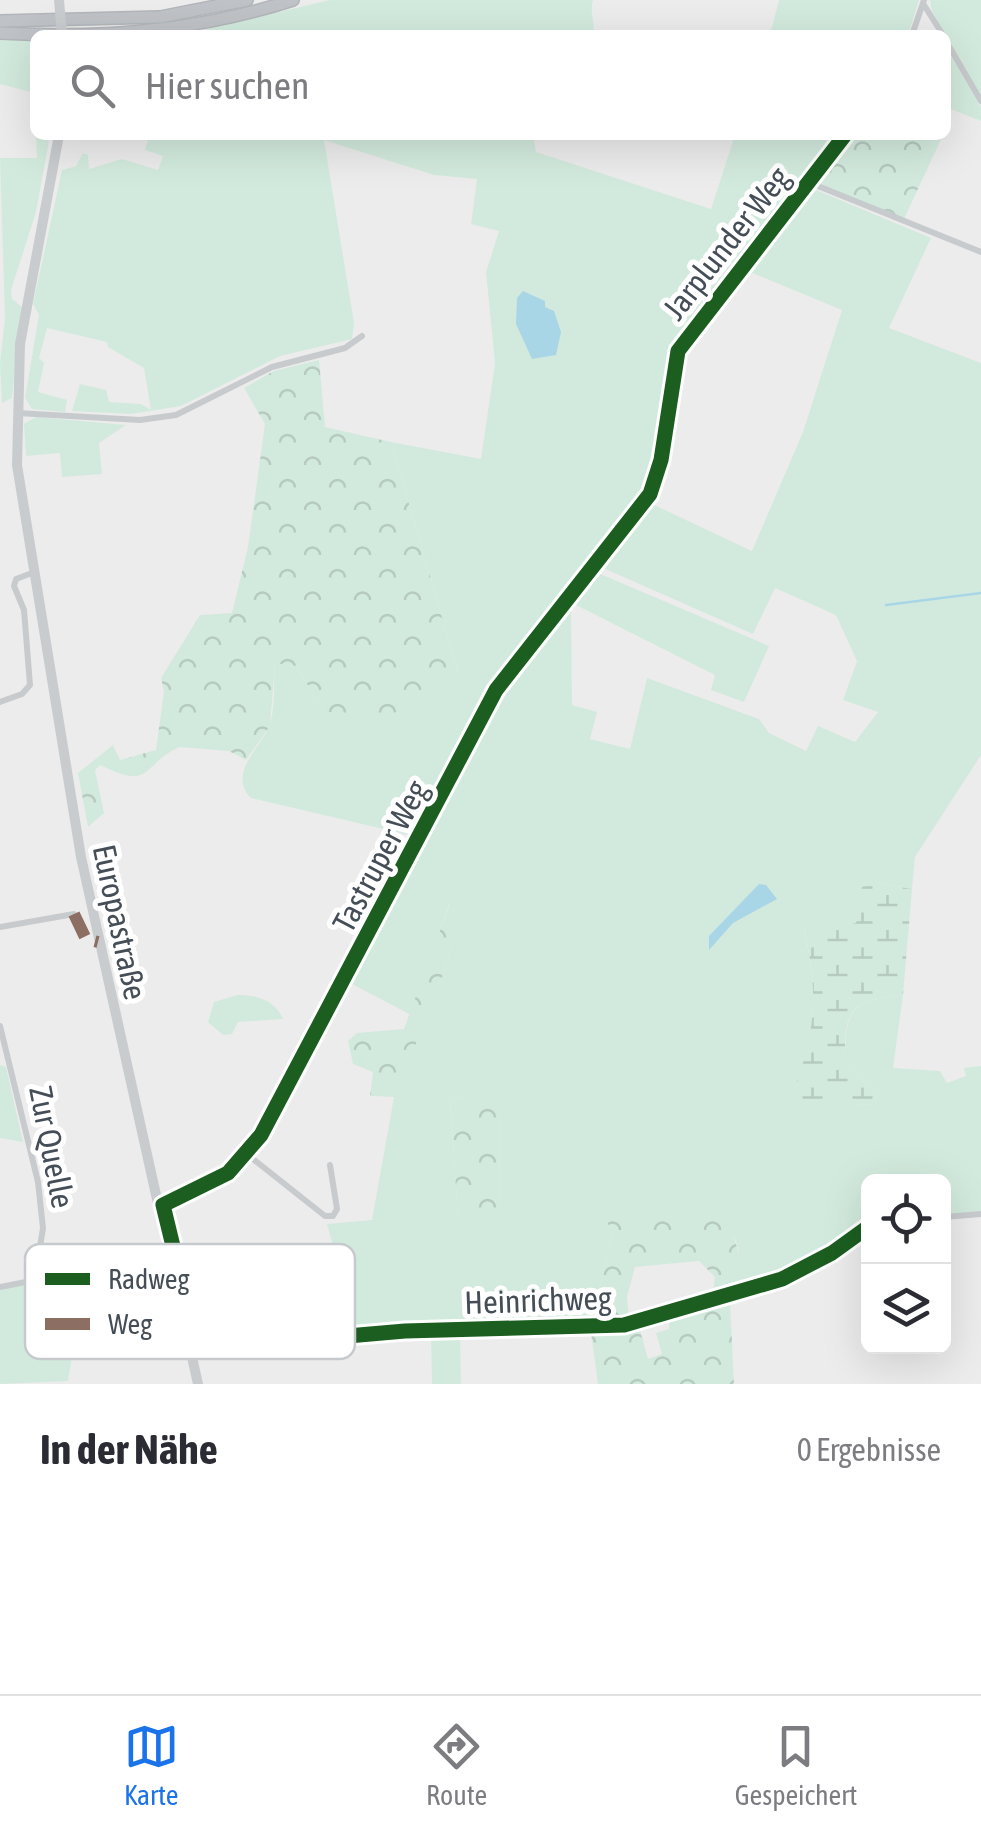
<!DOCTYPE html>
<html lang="de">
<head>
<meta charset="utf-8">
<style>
  body { margin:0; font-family:"Asap Condensed",sans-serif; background:#f7f7f7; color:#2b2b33 }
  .controls { position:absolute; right:30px; bottom:30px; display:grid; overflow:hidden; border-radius:15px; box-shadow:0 10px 40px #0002 }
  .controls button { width:90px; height:90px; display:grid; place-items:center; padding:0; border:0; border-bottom:2px solid #e1e1e2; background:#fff; color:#2b2b33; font:50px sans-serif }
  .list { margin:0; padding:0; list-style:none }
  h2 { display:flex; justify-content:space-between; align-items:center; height:130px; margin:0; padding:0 40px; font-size:42px }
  h2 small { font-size:32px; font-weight:400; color:#7c7c81 }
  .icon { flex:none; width:55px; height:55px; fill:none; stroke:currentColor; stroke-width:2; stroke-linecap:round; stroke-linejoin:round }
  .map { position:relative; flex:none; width:981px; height:1384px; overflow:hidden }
  .search { position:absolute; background:#fff; box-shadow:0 10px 40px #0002; left:30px; right:30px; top:30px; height:110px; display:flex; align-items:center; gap:25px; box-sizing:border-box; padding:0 35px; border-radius:15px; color:#7c7c81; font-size:38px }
  .sheet { height:310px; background:#fff }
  nav { display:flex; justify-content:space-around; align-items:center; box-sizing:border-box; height:140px; border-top:2px solid #e1e1e2; background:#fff; font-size:28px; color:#7c7c81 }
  nav a { display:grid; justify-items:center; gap:5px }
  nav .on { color:#1a73e8 }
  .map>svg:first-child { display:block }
  .grass { fill:#d2eadd; fill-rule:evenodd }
  .forest { fill:url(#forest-crowns) }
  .wetland { fill:url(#wetland-marsh) }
  .water { fill:#a9d6e6 }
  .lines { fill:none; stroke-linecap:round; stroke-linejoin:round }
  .stream { stroke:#a9d6e6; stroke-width:2.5 }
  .trunk-casing { stroke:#b2b6ba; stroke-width:14 }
  .minor { stroke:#c8cbcd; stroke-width:6 }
  .secondary { stroke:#c9ccce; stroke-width:10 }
  .trunk { stroke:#bfc2c6; stroke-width:11 }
  .secondary-bridge { stroke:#c9ccce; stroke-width:10 }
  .quiet { stroke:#8d6e63; stroke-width:12; stroke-dasharray:25 12; stroke-linecap:butt }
  .cycleway-casing { stroke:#fff; stroke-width:21 }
  .cycleway { stroke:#1b5e20; stroke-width:15 }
  .labels { text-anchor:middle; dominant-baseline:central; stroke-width:10; stroke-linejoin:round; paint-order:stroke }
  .street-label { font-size:32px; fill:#454e57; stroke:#fff }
  .key { fill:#fff; stroke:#c7cacd; stroke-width:2.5 }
  .key-label { font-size:28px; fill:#454e57 }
</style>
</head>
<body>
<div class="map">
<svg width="981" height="1384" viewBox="0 0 981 1384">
  <defs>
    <pattern id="forest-crowns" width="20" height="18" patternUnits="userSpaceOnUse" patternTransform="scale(2.5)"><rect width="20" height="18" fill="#d2eadd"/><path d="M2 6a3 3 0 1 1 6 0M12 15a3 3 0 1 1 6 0" fill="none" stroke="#b6cac0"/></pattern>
    <pattern id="wetland-marsh" width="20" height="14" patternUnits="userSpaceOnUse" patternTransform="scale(2.5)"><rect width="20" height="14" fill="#d2eadd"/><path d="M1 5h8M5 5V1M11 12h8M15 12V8" fill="none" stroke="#b6cac0"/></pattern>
  </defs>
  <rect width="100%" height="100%" fill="#edecec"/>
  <g class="grass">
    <path d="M330,0H593C589,13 596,23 593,35H182Z"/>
    <polygon points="779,0 919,0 908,35 770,35"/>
    <polygon points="930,0 981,0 981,95 932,11"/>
    <polygon points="0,39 35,40 35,93 0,84"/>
    <polygon points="946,47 981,107 981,121 946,107"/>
    <path d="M149,135H533L536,152L711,209L735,135H841L675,348L648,488L486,699L418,837L251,798C227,774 260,748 269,727C276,709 273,681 275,662L296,666L323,710L458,672L391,442L481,459L495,363L486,272L499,231L471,224L477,179L434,175L324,140L354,323L352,339L280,356L181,406L131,414L72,411L80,384L106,390L109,402L141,404L151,410L144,368L108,347L107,342L47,328L39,358L44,363L38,392L67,400L65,412L32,409L25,398L39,315L33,304L62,170L76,166L83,153L88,155L89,169L122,159L158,170L163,156L145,150Z"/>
    <polygon points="36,136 49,141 36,212 11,290 12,299 22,307 12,398 2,403 0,363 5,318 0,158 37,158"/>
    <path d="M809,187L931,238L889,328L981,363V755L915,857L912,889L877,883L856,923L804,930C820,998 815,1037 790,1101L876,1105L875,1093L845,1063C845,1011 849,999 903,995L893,1068L940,1071L947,1083L966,1076L964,1068L981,1066V1211L944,1215V1182H868V1224L799,1269L740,1291C742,1264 741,1232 717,1216L606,1215L612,1235L591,1324L491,1323L357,1332L327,1224L372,1220L394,1097L448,962L449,904L411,1015L348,982L454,787L499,693L565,609L571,612L572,705L597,712L590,739L630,749L647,678L759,719L769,733L806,751L818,726L855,742L878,712L843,700L857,661L836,615L775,588L753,634L603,568L602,563L652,504L752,551L803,432L842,310L745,270ZM499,1096L500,1217L458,1218L450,1098Z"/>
    <polygon points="36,417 126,425 99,443 102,474 62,477 60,453 26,456 24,424"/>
    <polygon points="598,573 769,646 744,702 711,690 715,675 570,602 590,576"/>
    <path d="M237,995C257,995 275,1000 283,1019L238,1022L232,1034L223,1035L208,1022L214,1002Z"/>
    <polygon points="0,1065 6,1067 23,1142 0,1138"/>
    <polygon points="27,1284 32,1327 54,1332 55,1336 75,1337 68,1381 0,1384 0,1290"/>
    <polygon points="431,1332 460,1334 461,1384 432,1384"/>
  </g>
  <g class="forest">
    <polygon points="849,135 943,135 904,219 813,181"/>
    <path d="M319,360L325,427L391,442L458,672C409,708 386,731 323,710L296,666L275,663L270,726L246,760L229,751L179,747C140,766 153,791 100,765L95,770L104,813L88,827L78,773L113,745L120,760L156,750L164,691L161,678L200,615L232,613L248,547L265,424L244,388L274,371Z"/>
    <polygon points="451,900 448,962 395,1097 370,1096 373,1072 353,1064 348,1041 357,1033 404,1029"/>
    <polygon points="499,1095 500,1218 458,1219 450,1098"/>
    <polygon points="689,1210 717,1216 730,1224 742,1264 740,1291 712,1298 715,1277 699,1261 635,1267 627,1297 629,1321 591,1324 612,1235 605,1215"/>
    <polygon points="730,1301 734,1384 598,1384 591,1333 639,1327 648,1359 662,1354 656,1333 669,1329 669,1317"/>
  </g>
  <path class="wetland" d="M877,883L912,889L903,995C849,999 844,1011 845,1063L875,1093L876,1105L789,1102C815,1037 820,998 804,929L856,923L862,887Z"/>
  <g class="water">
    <polygon points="523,291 545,301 545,307 554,311 561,332 556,355 532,359 516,324 517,298"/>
    <polygon points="759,884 766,885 777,899 733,923 709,950 709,936"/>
  </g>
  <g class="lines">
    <polyline class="stream" points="886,605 981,593"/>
    <defs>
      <g id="trunk">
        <polyline points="0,21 160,17 247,0"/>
        <path d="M0,33C99,39 198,31 293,0"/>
      </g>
    </defs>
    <use href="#trunk" class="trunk-casing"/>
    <g class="minor">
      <polyline points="924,5 943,35"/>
      <polyline points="912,35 924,0"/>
      <polyline points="946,41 981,101"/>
      <polyline points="808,182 981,252"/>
      <polyline points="17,413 140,420 176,415 272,367 345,348 362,336"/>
      <polyline points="0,702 22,694 30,685 24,610 14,586 16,579 32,573"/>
      <polyline points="0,927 74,914"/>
      <polyline points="0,1026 38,1182 43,1228 35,1278"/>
      <polyline points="248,1155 325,1216 333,1216 337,1209 330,1165"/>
      <polyline points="157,1206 228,1173 261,1135 496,690 650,494 661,460 678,351 845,135"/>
      <polyline points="944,1217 981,1214"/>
      <polyline points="282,1256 309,1340"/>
      <polyline points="82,1270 88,1348"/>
      <polyline points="0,1287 168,1254"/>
      <polyline points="191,1350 405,1331 624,1325 782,1279 832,1253 868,1227"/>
    </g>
    <polyline class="secondary" points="59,135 20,344 17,465 81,857 198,1384"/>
    <use href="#trunk" class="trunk"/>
    <polyline class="secondary-bridge" points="59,0 62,35"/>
    <polyline class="quiet" points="74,914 86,939 98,942"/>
    <defs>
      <polyline id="cycleway" points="845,135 678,351 661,460 650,494 496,690 261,1135 228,1173 163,1205 198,1349 405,1331 624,1325 782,1279 832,1253 868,1227"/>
    </defs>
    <use href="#cycleway" class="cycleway-casing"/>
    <use href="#cycleway" class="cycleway"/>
  </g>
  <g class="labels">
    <g class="street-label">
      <text transform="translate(726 243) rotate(-52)">Jarplunder Weg</text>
      <text transform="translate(380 856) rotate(-62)">Tastruper Weg</text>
      <text transform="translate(120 922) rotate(78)">Europastraße</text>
      <text transform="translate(52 1147) rotate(79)">Zur Quelle</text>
      <text transform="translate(538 1300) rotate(-2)">Heinrichweg</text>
    </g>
  </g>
  <rect x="25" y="1244" width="330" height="115" rx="15" class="key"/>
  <rect x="45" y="1273" width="45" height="12" fill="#1b5e20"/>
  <rect x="45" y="1318" width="45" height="12" fill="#8d6e63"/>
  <g class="key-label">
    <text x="108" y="1289">Radweg</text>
    <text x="108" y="1334">Weg</text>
  </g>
</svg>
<div class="controls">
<button><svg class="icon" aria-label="locate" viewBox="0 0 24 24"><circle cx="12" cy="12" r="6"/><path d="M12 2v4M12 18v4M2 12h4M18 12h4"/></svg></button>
<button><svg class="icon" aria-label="layers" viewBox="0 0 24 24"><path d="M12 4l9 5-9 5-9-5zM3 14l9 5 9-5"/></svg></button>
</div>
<div class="search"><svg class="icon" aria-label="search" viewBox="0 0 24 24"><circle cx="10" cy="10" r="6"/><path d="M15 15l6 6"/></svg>Hier suchen</div>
</div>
<section class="sheet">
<h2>In der Nähe<small>0 Ergebnisse</small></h2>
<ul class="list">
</ul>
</section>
<nav>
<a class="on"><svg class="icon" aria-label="map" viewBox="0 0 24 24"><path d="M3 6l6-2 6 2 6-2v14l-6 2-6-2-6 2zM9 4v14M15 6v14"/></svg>Karte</a>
<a><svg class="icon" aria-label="directions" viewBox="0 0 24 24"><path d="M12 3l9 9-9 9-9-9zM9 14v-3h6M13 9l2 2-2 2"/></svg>Route</a>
<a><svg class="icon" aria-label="saved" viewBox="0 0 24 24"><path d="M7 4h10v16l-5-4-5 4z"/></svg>Gespeichert</a>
</nav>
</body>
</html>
